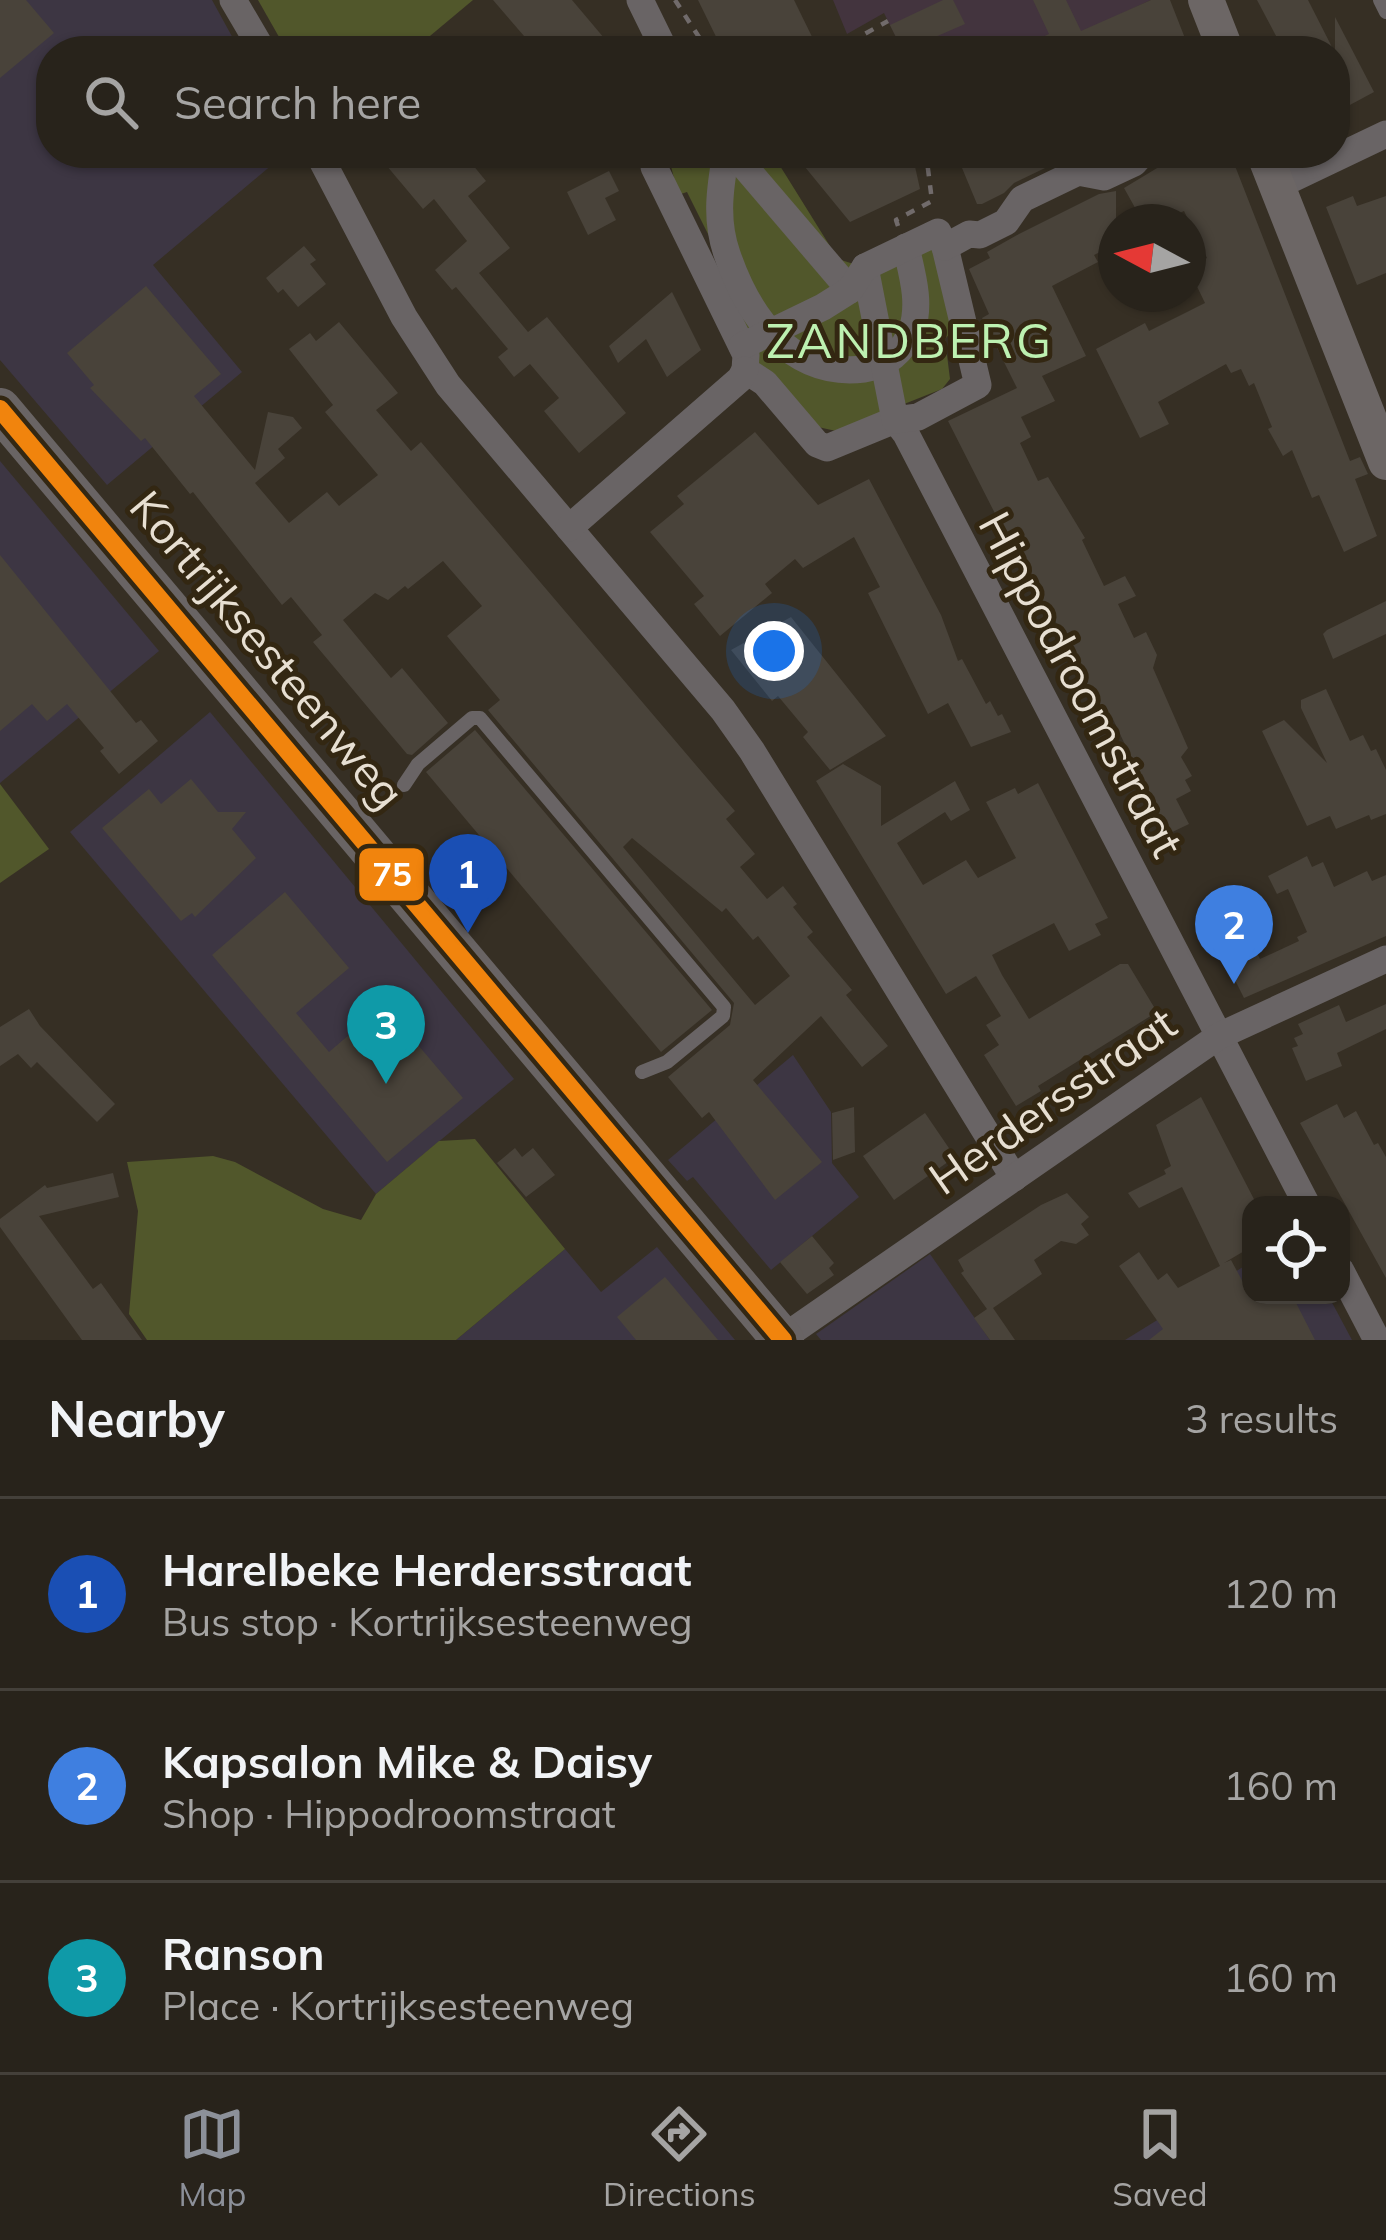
<!DOCTYPE html>
<html lang="en">
<head>
<meta charset="utf-8">
<style>
  body { margin:0; font-family:Mulish,sans-serif; background:#302b24; color:#f1f3f6 }
  .controls { position:absolute; right:36px; bottom:36px; display:grid; overflow:hidden; border-radius:24px; box-shadow:0 3px 9px #0004 }
  .controls button { width:108px; height:108px; display:grid; place-items:center; padding:0; border:0; border-bottom:3px solid #44403a; background:#28231b; color:#f1f3f6; font:60px sans-serif }
  .compass { position:absolute; left:1098px; top:204px; width:108px; height:108px; border-radius:50%; background:#28231b; box-shadow:0 3px 9px #0004; rotate:277deg }
  .you { position:absolute; left:774px; top:651px; width:42px; height:42px; margin:-30px; border:9px solid #fff; border-radius:50%; background:#1a73e8; box-shadow:0 0 0 18px #1a73e833 }
  .badge { display:grid; place-items:center; width:78px; height:78px; border-radius:50%; background:#8c9099; color:#fff; font-size:39px; font-weight:700 }
  .pin { position:absolute; translate:-50% -99px; filter:drop-shadow(0 3px 6px #0008) }
  .pin::after { content:''; position:absolute; top:63px; width:42px; height:36px; background:inherit; clip-path:polygon(0 0,100% 0,50% 100%) }
  .list { margin:0; padding:0; list-style:none }
  h2 { display:flex; justify-content:space-between; align-items:center; height:156px; margin:0; padding:0 48px; font-size:51px }
  h2 small { font-size:39px; font-weight:400; color:#a5a4a3 }
  .list li { display:grid; grid-template-columns:78px 1fr auto; gap:36px; align-items:center; box-sizing:border-box; height:192px; padding:0 48px; border-top:3px solid #44403a }
  .list b { display:block; font-size:45px; white-space:nowrap }
  .list p { margin:0; font-size:39px; white-space:nowrap; color:#a5a4a3 }
  .list em { font-size:39px; font-style:normal; color:#a5a4a3 }
  .icon { flex:none; width:66px; height:66px; fill:none; stroke:currentColor; stroke-width:2; stroke-linecap:round; stroke-linejoin:round }
  .map { position:relative; flex:none; width:1386px; height:1340px; overflow:hidden }
  .search { position:absolute; background:#28231b; box-shadow:0 3px 9px #0004; left:36px; right:36px; top:36px; height:132px; display:flex; align-items:center; gap:30px; box-sizing:border-box; padding:0 42px; border-radius:48px; color:#a5a4a3; font-size:45px }
  .sheet { height:732px; background:#28231b }
  nav { display:flex; justify-content:space-around; align-items:center; box-sizing:border-box; height:168px; border-top:3px solid #44403a; background:#28231b; font-size:33px; color:#a5a4a3 }
  nav a { display:grid; justify-items:center; gap:6px }
  nav .on { color:#8c9099 }
  .map>svg:first-child { display:block }
  .commercial { fill:#3d3643 }
  .education { fill:#43343e }
  .green { fill:#51572b }
  .building { fill:#49433a; fill-rule:evenodd }
  .lines { fill:none; stroke-linecap:round; stroke-linejoin:round }
  .path { stroke:#716b6b; stroke-width:4.5; stroke-dasharray:9 9; stroke-linecap:butt }
  .lane { stroke:#696465; stroke-width:14 }
  .street { stroke:#696465; stroke-width:27 }
  .secondary { stroke:#6c6665; stroke-width:36 }
  .primary { stroke:#696464; stroke-width:42 }
  .bus-1-casing { stroke:#332712; stroke-width:27 }
  .bus-1 { stroke:#f1840d; stroke-width:18 }
  .labels { text-anchor:middle; dominant-baseline:central; stroke-width:10; stroke-linejoin:round; paint-order:stroke }
  .street-label { font-size:45px; fill:#e7dfd2; stroke:#332712 }
  .neighbourhood-label { font-size:48px; letter-spacing:3px; fill:#bdf1b1; stroke:#332712 }
  .line-badge { stroke:#332712; stroke-width:4.5 }
  .badge-label { font-size:33px; text-anchor:middle; font-weight:bold; fill:#fff }
</style>
</head>
<body>
<div class="map">
<svg width="1386" height="1340" viewBox="0 0 1386 1340">
  <rect width="100%" height="100%" fill="#362f24"/>
  <g class="commercial">
    <polygon points="0,0 212,0 240,51 51,51 51,153 286,153 153,265 242,372 107,485 0,360"/>
    <polygon points="0,461 159,651 0,783"/>
    <polygon points="210,712 514,1079 376,1194 70,832"/>
    <polygon points="793,1055 831,1112 832,1163 859,1197 771,1270 693,1177 687,1181 668,1160"/>
    <polygon points="657,1247 735,1340 456,1340 565,1249 601,1292"/>
    <polygon points="930,1254 990,1340 821,1340 816,1334"/>
    <polygon points="1251,1262 1251,1295 1328,1295 1352,1340 1125,1340"/>
  </g>
  <polygon class="education" points="833,0 1151,0 1042,51 903,51 884,13 847,34"/>
  <g class="green">
    <polygon points="258,0 473,0 412,51 287,51"/>
    <polygon points="679,153 772,153 838,259 860,266 940,227 955,328 945,339 950,379 942,389 836,431 818,427 757,370 726,290 734,286 687,192 678,195 671,166"/>
    <polygon points="0,784 49,849 0,883"/>
    <polygon points="475,1139 565,1249 456,1340 147,1340 129,1314 138,1211 127,1162 213,1156 235,1162 323,1209 361,1220 376,1194 439,1141"/>
  </g>
  <g class="building">
    <polygon points="0,0 26,0 54,33 0,78"/>
    <polygon points="493,0 572,0 615,51 537,51"/>
    <polygon points="698,0 794,0 819,51 723,51"/>
    <polygon points="943,0 953,0 965,24 903,51 890,25"/>
    <polygon points="1033,0 1066,0 1081,31 1151,0 1170,0 1190,51 1012,51 1049,34"/>
    <polygon points="1257,0 1308,0 1334,51 1284,51"/>
    <polygon points="1335,17 1374,92 1335,113"/>
    <polygon points="376,153 463,153 486,181 468,196 510,248 479,273 528,332 547,317 626,413 579,453 544,411 559,398 530,364 514,377 498,357 508,349 456,287 452,290 435,270 467,241 434,199 423,209"/>
    <polygon points="807,153 912,153 920,189 850,222 805,167"/>
    <polygon points="971,153 1086,153 1070,156 1014,183 1004,193 982,204 977,204 962,168 976,161"/>
    <polygon points="1182,153 1230,153 1350,461 1360,457 1368,474 1355,479 1377,536 1344,552 1319,495 1312,498 1292,450 1283,456 1268,429 1272,427 1254,383 1249,386 1241,369 1231,373 1226,364 1158,402 1169,424 1140,438 1096,349 1145,323 1149,331 1205,303 1188,268 1207,258 1184,211 1164,220 1161,213 1143,222 1124,188"/>
    <polygon points="609,171 619,191 605,198 616,220 588,235 567,192"/>
    <polygon points="1116,191 1116,244 1094,255 1098,262 1052,286 1086,356 1042,376 1055,401 1021,417 1031,437 1020,443 1038,481 1048,477 1085,538 1082,540 1104,586 1125,576 1136,596 1118,604 1134,638 1146,632 1157,655 1153,668 1188,748 1181,757 1192,776 1185,780 1191,791 1176,799 1189,824 1162,837 1144,801 1150,798 1145,787 1112,717 1104,721 1051,612 1047,614 1016,556 1010,554 1012,547 948,421 1017,388 982,318 989,314 969,269 990,258 987,252 1019,234 1099,194"/>
    <polygon points="1353,196 1357,206 1386,196 1386,273 1357,285 1326,207"/>
    <polygon points="304,246 316,260 310,264 326,284 298,307 283,289 278,293 266,278"/>
    <path d="M146,286L221,374L194,396L255,470L268,412L293,417L302,428L278,449L285,458L255,483L289,523L327,492L339,506L378,475L325,412L333,405L289,349L310,333L316,341L339,322L398,393L376,410L411,451L421,442L735,811L726,819L755,854L740,867L767,899L783,886L797,904L793,907L813,932L807,937L852,990L846,995L888,1046L862,1067L821,1016L753,1080L822,1162L775,1200L709,1112L702,1118L668,1077L730,1025L734,1003L488,710L500,700L447,636L482,606L443,561L408,589L405,586L388,600L375,593L343,620L391,678L402,668L448,723L412,755L407,754L313,642L322,635L291,597L282,605L193,492L190,494L145,438L141,441L90,388L94,385L67,353ZM632,838L722,912L726,908L753,940L758,936L790,976L755,1005L623,847Z"/>
    <polygon points="672,292 701,350 667,377 646,339 618,363 609,346"/>
    <polygon points="755,432 818,505 869,479 941,615 958,661 962,659 986,704 990,701 998,716 1002,714 1011,732 971,747 948,703 928,714 868,593 880,587 854,537 803,568 795,559 765,584 772,593 720,636 694,604 704,596 650,532 684,504 677,496"/>
    <polygon points="0,555 136,723 141,720 158,741 119,774 100,751 104,748 67,704 47,721 32,704 0,731"/>
    <polygon points="1386,601 1386,634 1333,659 1323,634 1327,630"/>
    <polygon points="791,617 886,736 830,770 803,737 808,732 778,696 772,701 731,650"/>
    <polygon points="1326,689 1350,741 1363,735 1371,751 1376,749 1386,770 1386,814 1371,820 1369,815 1336,829 1330,816 1307,826 1262,731 1284,720 1327,763 1301,708 1301,700"/>
    <polygon points="475,730 712,1010 661,1052 426,772"/>
    <polygon points="843,764 881,786 881,826 955,781 970,810 951,821 945,812 897,843 923,885 966,860 978,878 1016,858 986,802 1015,788 1018,794 1038,783 1108,918 1095,924 1101,935 1069,951 1054,923 992,955 1002,975 1029,1019 1120,964 1128,964 1157,1012 1038,1086 1041,1091 1016,1106 984,1055 999,1045 986,1025 1001,1016 976,976 946,994 816,781"/>
    <polygon points="191,779 218,812 246,812 232,829 256,858 195,917 192,913 181,921 102,828 149,789 161,804"/>
    <polygon points="1307,856 1312,867 1323,862 1334,887 1367,871 1372,881 1386,875 1386,936 1244,998 1223,956 1252,943 1260,959 1299,941 1297,937 1307,932 1288,889 1277,894 1268,876"/>
    <polygon points="285,892 349,968 296,1013 329,1052 384,1005 463,1098 387,1162 212,955"/>
    <polygon points="1386,1004 1386,1029 1337,1053 1342,1066 1306,1081 1292,1048 1298,1046 1294,1038 1303,1034 1298,1024 1339,1005 1346,1022"/>
    <polygon points="29,1009 40,1026 115,1104 97,1122 37,1062 31,1068 18,1054 0,1066 0,1027"/>
    <polygon points="1201,1097 1257,1205 1251,1205 1251,1247 1224,1263 1231,1260 1250,1295 1292,1295 1315,1340 1149,1340 1163,1329 1119,1266 1139,1252 1158,1280 1167,1273 1178,1288 1220,1266 1182,1187 1139,1208 1128,1193 1166,1174 1164,1170 1171,1166 1156,1125"/>
    <polygon points="1337,1104 1344,1118 1356,1111 1374,1145 1378,1143 1386,1157 1386,1278 1300,1123"/>
    <polygon points="854,1107 855,1152 833,1160 832,1113"/>
    <polygon points="925,1113 955,1157 894,1200 863,1156"/>
    <polygon points="515,1148 522,1157 533,1148 555,1175 526,1197 497,1163"/>
    <polygon points="113,1173 119,1197 39,1216 93,1289 101,1283 142,1340 82,1340 0,1227 0,1219 45,1185 47,1188"/>
    <polygon points="1067,1193 1089,1217 1081,1224 1089,1235 1076,1244 1061,1241 1034,1260 1042,1274 993,1308 1015,1340 990,1340 974,1318 987,1309 961,1273 964,1271 958,1260 1041,1205"/>
    <polygon points="812,1236 834,1263 829,1268 834,1275 807,1294 780,1262"/>
    <polygon points="665,1277 718,1340 636,1340 617,1317"/>
  </g>
  <g class="lines">
    <g class="path">
      <polyline points="675,0 708,51"/>
      <polyline points="834,51 888,21"/>
      <polyline points="898,226 896,220 932,201 926,153"/>
    </g>
    <g class="lane">
      <polyline points="1380,0 1386,12"/>
      <polyline points="404,785 418,764 472,718 480,718 724,1007 723,1016 667,1062 642,1072"/>
    </g>
    <g class="street">
      <polyline points="233,0 263,51"/>
      <polyline points="640,0 665,51"/>
      <polyline points="318,153 404,317 448,385 723,710 752,751 1014,1178"/>
      <polyline points="654,153 654,167 746,355 745,370 765,383 817,444 827,448 895,420 906,434 1307,1205"/>
      <path d="M726,153C720,188 715,220 727,254C748,316 791,378 864,369C886,366 904,351 912,330C921,302 912,274 906,247"/>
      <polyline points="733,153 850,290"/>
      <polyline points="1277,186 1386,134"/>
      <polyline points="865,267 895,420 918,417 978,385 945,247"/>
      <polyline points="742,346 823,307 850,290 865,267 938,232 945,247 969,234 980,235 1006,222 1022,199 1078,172 1104,177 1134,163 1143,153"/>
      <polyline points="569,528 740,379 745,370"/>
      <polyline points="1341,1271 1377,1340"/>
      <polyline points="781,1339 1219,1036 1386,959"/>
    </g>
    <g class="secondary">
      <polyline points="1206,0 1226,51"/>
      <polyline points="1264,153 1386,462"/>
    </g>
    <polyline class="primary" points="0,409 783,1340"/>
    <defs>
      <polyline id="bus-1" points="0,409 783,1340"/>
    </defs>
    <use href="#bus-1" class="bus-1-casing"/>
    <use href="#bus-1" class="bus-1"/>
  </g>
  <g class="labels">
    <g class="street-label">
      <text transform="translate(268 649) rotate(50)">Kortrijksesteenweg</text>
      <text transform="translate(1082 684) rotate(62)">Hippodroomstraat</text>
      <text transform="translate(1052 1100) rotate(-35)">Herdersstraat</text>
    </g>
    <g class="neighbourhood-label">
      <text x="910" y="340">ZANDBERG</text>
    </g>
  </g>
  <rect class="line-badge" x="357" y="846" width="69" height="57" rx="12" fill="#f1840d"/>
  <g class="badge-label">
    <text x="392" y="886">75</text>
  </g>
</svg>
<div class="controls">
<button><svg class="icon" aria-label="locate" viewBox="0 0 24 24"><circle cx="12" cy="12" r="6"/><path d="M12 2v4M12 18v4M2 12h4M18 12h4"/></svg></button>
</div>
<svg class="compass" viewBox="-18 -18 36 36"><path d="M0-13l5 13h-10z" fill="#e53935"/><path d="M0 13l5-13h-10z" fill="#a5a4a3"/></svg>
<div class="you"></div>
<div class="pin badge" style="left:468px;top:933px;background:#1a4fb4">1</div>
<div class="pin badge" style="left:1234px;top:984px;background:#3f7fe0">2</div>
<div class="pin badge" style="left:386px;top:1084px;background:#0f9aa8">3</div>
<div class="search"><svg class="icon" aria-label="search" viewBox="0 0 24 24"><circle cx="10" cy="10" r="6"/><path d="M15 15l6 6"/></svg>Search here</div>
</div>
<section class="sheet">
<h2>Nearby<small>3 results</small></h2>
<ul class="list">
<li><span class="badge" style="background:#1a4fb4">1</span><div><b>Harelbeke Herdersstraat</b><p>Bus stop · Kortrijksesteenweg</p></div><em>120 m</em></li>
<li><span class="badge" style="background:#3f7fe0">2</span><div><b>Kapsalon Mike &amp; Daisy</b><p>Shop · Hippodroomstraat</p></div><em>160 m</em></li>
<li><span class="badge" style="background:#0f9aa8">3</span><div><b>Ranson</b><p>Place · Kortrijksesteenweg</p></div><em>160 m</em></li>
</ul>
</section>
<nav>
<a class="on"><svg class="icon" aria-label="map" viewBox="0 0 24 24"><path d="M3 6l6-2 6 2 6-2v14l-6 2-6-2-6 2zM9 4v14M15 6v14"/></svg>Map</a>
<a><svg class="icon" aria-label="directions" viewBox="0 0 24 24"><path d="M12 3l9 9-9 9-9-9zM9 14v-3h6M13 9l2 2-2 2"/></svg>Directions</a>
<a><svg class="icon" aria-label="saved" viewBox="0 0 24 24"><path d="M7 4h10v16l-5-4-5 4z"/></svg>Saved</a>
</nav>
</body>
</html>
